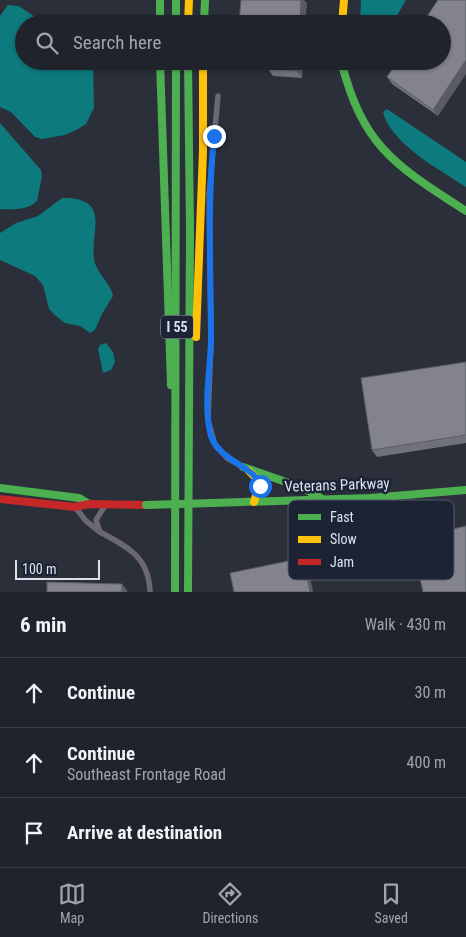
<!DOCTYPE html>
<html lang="en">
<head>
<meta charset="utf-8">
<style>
  body { margin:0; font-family:"Roboto Condensed",sans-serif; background:#282b33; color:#f1f3f6 }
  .scale { position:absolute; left:15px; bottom:12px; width:85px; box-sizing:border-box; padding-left:5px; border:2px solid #dce1ee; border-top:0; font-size:14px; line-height:18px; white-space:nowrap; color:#dce1ee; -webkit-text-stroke:4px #1b2334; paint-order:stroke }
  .stop { position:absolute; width:15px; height:15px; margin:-11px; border:4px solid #1a73e8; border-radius:50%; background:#fff }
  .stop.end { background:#1a73e8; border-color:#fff; box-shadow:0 1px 5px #0008 }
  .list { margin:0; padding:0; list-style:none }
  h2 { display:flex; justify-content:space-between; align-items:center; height:65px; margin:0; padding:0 20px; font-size:21px }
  h2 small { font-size:16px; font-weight:400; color:#a2a4a9 }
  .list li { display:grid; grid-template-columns:32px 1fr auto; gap:15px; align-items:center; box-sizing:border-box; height:70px; padding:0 20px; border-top:1px solid #3d4047 }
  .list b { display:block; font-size:19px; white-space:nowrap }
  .list p { margin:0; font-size:16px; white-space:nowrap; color:#a2a4a9 }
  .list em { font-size:16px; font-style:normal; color:#a2a4a9 }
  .icon { flex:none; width:28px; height:28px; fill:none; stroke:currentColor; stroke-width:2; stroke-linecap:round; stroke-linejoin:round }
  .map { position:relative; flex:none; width:466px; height:592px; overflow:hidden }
  .search { position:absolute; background:#20232b; box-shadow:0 1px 4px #0004; left:15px; right:15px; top:15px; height:55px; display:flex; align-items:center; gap:12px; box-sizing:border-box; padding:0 18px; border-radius:28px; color:#a2a4a9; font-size:19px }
  .sheet { height:275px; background:#20232b }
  nav { display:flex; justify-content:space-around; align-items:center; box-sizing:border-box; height:70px; border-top:1px solid #3d4047; background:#20232b; font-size:14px; color:#a2a4a9 }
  nav a { display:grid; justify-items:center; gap:2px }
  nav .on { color:#9ea3af }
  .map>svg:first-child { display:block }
  .water { fill:#0d7a7d }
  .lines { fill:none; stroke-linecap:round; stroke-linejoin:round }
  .street { stroke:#6b6873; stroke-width:5.5 }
  .fast { stroke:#4caf50; stroke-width:8 }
  .slow { stroke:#ffc107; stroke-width:8 }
  .jam { stroke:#c62828; stroke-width:8 }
  .fast-bridge { stroke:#4caf50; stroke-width:8 }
  .wall { fill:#707179 }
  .shaded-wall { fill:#5b5c63 }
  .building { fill:#82838d; stroke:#5b5c63 }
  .route { stroke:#1a73e8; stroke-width:6 }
  .labels { text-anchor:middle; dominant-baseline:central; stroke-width:5; stroke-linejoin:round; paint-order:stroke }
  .shield { fill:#1b2334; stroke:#a2a8b6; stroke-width:1 }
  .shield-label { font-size:14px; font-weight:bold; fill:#dce1ee }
  .street-label { font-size:15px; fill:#dce1ee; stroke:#1b2334 }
  .key { fill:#1b2334; stroke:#555c6c; stroke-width:1 }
  .key-label { font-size:14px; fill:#dce1ee }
</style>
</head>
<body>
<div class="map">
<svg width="466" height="592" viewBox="0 0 466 592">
  <rect width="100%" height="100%" fill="#2a2f39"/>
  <g class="water">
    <polygon points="361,0 406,0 392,24 360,24"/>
    <polygon points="8,5 19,6 45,24 24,24 24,61 93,61 94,108 86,124 78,129 65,135 42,139 35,137 11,112 0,107 0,16"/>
    <path d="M387,109L466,162V187C440,170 391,144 383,112Z"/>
    <path d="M0,123L41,170L42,176L37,201C28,210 12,210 0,209Z"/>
    <path d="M62,198C117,197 85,239 96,266C101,277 111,285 113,296L102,314L95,330L90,333L80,326L65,323L56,316L49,309L43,285L35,276L0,260V233L16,223L38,216Z"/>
    <polygon points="106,343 113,352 115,362 111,370 103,373 98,349 100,345"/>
  </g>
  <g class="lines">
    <g class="street">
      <polyline points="218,96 209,195 211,342 208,420 215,445 227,458 243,467"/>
      <polyline points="75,507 86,521 100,532 96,520 106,504"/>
      <path d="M100,532C128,547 149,557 150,592"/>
    </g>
    <g class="fast">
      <polyline points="160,0 160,24"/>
      <polyline points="176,0 176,24"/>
      <polyline points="204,24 205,0"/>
      <polyline points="160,61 171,385"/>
      <polyline points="188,61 190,231 188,592"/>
      <path d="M341,61C363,147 395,165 466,211"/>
      <polyline points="243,467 303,488 321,498"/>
      <polyline points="0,488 79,498 89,504"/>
      <polyline points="212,503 370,498 466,490"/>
      <polyline points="175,592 176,61"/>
    </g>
    <g class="slow">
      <polyline points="188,24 189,0"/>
      <polyline points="342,24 344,0"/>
      <polyline points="196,337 203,151 203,61"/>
      <polyline points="249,471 260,482 254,502"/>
    </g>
    <polyline class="jam" points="0,499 75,507 89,504 146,505"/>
    <polyline class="fast-bridge" points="146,505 212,503"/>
  </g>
  <g class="wall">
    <polygon points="438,0 438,116 392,84 387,77"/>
    <polygon points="269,61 303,61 302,78 273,76 268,69"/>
    <polygon points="466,362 466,443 377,457 372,450"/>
  </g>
  <g class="shaded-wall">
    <polygon points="301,0 304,0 307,3 305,24 300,24"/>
    <polygon points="466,60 466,74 438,116 433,110"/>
    <polygon points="298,61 303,61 302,78 297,71"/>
    <polygon points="303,558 308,565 313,592 310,592"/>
    <polygon points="122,584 127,590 127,592 122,592"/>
  </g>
  <g class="building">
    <polygon points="241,0 301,0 300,24 239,24"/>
    <polygon points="438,0 466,0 466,60 433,110 387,77 398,61 442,61 442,24 422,24"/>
    <polygon points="269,61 298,61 297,71 268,69"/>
    <polygon points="466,362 466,435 372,450 361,378"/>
    <polygon points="466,526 466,592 423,592 411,539"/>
    <polygon points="303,558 310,592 234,592 230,573"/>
    <polygon points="47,582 122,584 122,592 47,592"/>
  </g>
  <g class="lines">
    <path class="route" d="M214,136C207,205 211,273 211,341C210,371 203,407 211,436C219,461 258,468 260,486"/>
  </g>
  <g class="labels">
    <rect class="shield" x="161" y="315.5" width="32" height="23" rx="4"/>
    <g class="shield-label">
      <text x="177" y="327">I 55</text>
    </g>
    <g class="street-label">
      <text transform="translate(337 485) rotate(-2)">Veterans Parkway</text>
    </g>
  </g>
  <rect x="288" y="500" width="166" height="80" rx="8" class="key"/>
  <rect x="298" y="514" width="23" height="6" fill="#4caf50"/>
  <rect x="298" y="536" width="23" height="7" fill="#ffc107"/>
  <rect x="298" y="559" width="23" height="6" fill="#c62828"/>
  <g class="key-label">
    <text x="330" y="522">Fast</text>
    <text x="330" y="544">Slow</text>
    <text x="330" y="567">Jam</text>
  </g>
</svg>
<div class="scale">100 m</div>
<div class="stop" style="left:260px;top:486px"></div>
<div class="stop end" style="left:214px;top:136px"></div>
<div class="search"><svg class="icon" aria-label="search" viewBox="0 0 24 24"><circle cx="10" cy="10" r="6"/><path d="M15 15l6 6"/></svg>Search here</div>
</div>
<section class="sheet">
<h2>6 min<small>Walk · 430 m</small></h2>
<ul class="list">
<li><svg class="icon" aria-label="ahead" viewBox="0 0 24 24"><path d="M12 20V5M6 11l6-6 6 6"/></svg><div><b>Continue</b></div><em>30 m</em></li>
<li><svg class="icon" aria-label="ahead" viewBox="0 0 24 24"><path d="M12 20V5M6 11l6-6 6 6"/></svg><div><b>Continue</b><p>Southeast Frontage Road</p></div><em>400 m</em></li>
<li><svg class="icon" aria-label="arrive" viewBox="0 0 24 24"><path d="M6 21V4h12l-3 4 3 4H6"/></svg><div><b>Arrive at destination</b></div></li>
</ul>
</section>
<nav>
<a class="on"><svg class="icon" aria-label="map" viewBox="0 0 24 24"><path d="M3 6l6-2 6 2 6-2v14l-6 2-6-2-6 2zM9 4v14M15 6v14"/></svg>Map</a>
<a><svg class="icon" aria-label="directions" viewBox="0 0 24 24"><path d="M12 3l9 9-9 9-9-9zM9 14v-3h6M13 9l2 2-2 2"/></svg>Directions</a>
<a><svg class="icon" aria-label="saved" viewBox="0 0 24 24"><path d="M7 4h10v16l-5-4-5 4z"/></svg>Saved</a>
</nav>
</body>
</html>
